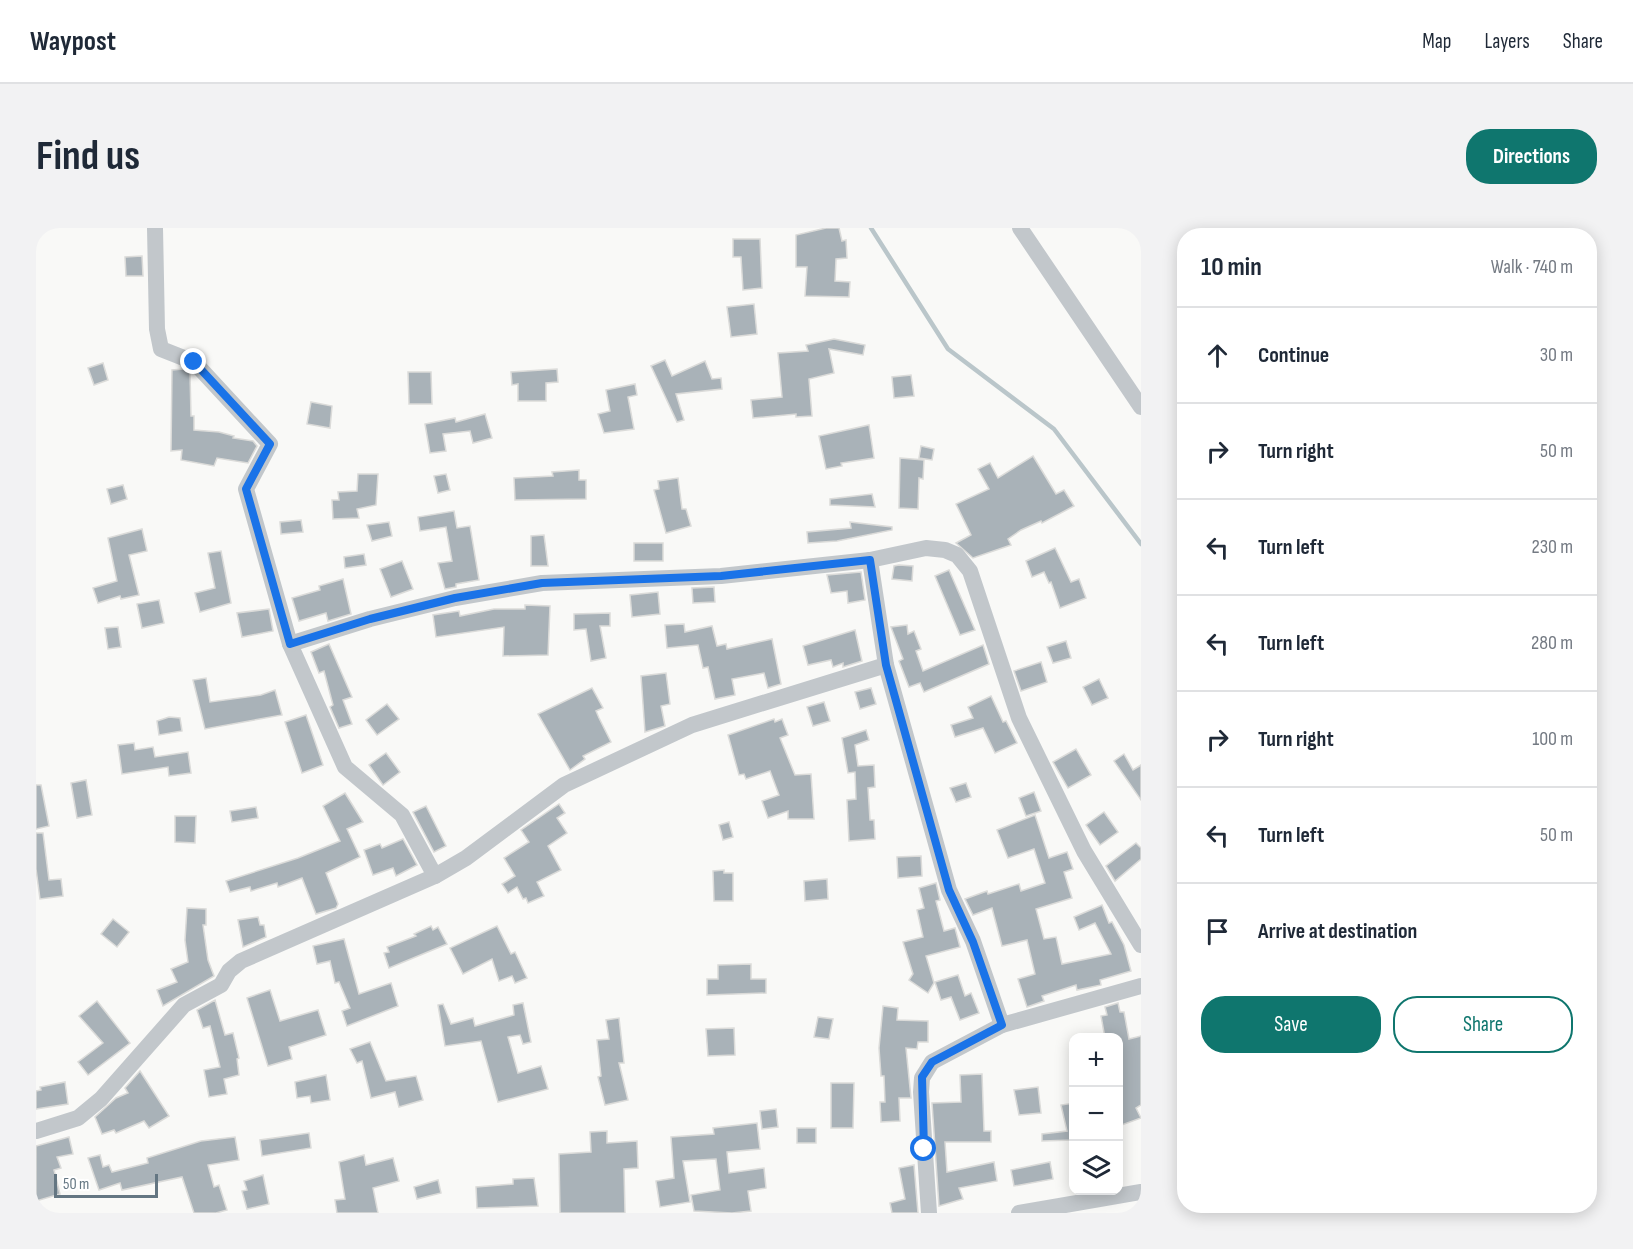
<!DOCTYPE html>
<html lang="en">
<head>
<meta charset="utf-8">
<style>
  body { margin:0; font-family:"Sofia Sans Condensed",sans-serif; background:#f2f2f3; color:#1f2937 }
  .controls { position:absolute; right:18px; bottom:18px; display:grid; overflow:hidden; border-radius:12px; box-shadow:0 3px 15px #0003 }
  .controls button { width:54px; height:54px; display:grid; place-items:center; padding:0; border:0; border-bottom:2px solid #e0e1e3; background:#fff; color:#1f2937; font:30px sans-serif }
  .scale { position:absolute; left:18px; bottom:15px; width:104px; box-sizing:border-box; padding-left:6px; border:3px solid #647682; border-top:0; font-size:16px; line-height:21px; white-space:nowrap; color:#647682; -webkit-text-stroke:4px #fff; paint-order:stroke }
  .stop { position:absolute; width:18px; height:18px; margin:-14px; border:4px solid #1a73e8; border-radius:50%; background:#fff }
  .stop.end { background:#1a73e8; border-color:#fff; box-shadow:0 2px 6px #0008 }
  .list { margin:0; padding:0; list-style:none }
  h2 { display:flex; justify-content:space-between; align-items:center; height:78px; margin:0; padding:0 24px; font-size:26px }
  h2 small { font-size:20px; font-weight:400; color:#747a83 }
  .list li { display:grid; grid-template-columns:39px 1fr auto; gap:18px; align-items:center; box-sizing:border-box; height:96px; padding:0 24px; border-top:2px solid #e0e1e3 }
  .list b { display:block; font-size:22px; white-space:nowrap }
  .list em { font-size:20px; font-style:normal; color:#747a83 }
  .actions { display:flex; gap:12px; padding:18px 24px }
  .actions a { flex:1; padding:14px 0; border:2px solid #0f766e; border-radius:24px; text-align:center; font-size:21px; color:#0f766e }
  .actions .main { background:#0f766e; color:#fff }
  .icon { flex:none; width:33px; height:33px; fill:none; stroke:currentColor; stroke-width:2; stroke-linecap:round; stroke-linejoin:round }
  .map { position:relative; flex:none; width:1105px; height:985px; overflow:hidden; border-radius:24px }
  header { display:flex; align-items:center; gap:36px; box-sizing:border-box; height:84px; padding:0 30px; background:#fff; border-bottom:2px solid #e0e1e3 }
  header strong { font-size:28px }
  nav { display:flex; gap:33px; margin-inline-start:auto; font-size:21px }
  .intro { display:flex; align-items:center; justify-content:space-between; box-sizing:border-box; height:144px; padding:0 36px }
  h1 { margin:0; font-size:42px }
  .button { padding:15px 27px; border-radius:24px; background:#0f766e; color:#fff; font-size:21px; font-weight:700 }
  main { display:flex; gap:36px; padding:0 36px }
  aside { flex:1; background:#fff; border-radius:24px; box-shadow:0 3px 15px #0003 }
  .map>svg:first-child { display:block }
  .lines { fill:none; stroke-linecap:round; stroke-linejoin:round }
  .stream { stroke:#bac6ca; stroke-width:4.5 }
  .building { fill:#a9b2b8; stroke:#dbdbd9; stroke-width:1.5 }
  .minor { stroke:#c2c7cb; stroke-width:16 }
  .route { stroke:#1a73e8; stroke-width:8 }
</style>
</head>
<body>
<header>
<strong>Waypost</strong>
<nav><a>Map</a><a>Layers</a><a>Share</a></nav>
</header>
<div class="intro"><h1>Find us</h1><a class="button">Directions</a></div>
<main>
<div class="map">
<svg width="1105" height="985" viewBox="0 0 1105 985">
  <rect width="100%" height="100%" fill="#f9f9f7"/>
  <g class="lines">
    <polyline class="stream" points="835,0 912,121 1018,201 1105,316"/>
  </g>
  <g class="building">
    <polygon points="790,0 803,0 806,13 810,12 811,30 800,31 799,53 814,54 813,69 769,68 771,39 760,39 760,7"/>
    <polygon points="697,11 724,11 726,60 707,62 705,29 697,29"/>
    <polygon points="106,28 107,48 90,48 89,29"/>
    <polygon points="718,76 721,106 695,109 691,79"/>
    <polygon points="798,111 829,117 827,127 793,121 798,145 773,151 776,188 760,189 760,186 717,190 715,172 746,169 742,125 772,123 770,117"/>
    <polygon points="629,132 636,148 669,133 676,151 685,150 686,161 640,166 648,192 641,194 615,138"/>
    <polygon points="67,135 72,152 58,157 52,140"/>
    <polygon points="148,141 154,145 155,188 158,188 158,202 183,204 198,208 197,210 217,213 221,218 212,235 181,230 178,238 145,232 146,222 135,223 136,142"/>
    <polygon points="521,141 522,154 510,155 510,173 482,173 482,156 476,157 475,144"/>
    <polygon points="372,144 395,144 396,176 373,176"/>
    <polygon points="875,147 878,168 858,170 856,149"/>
    <polygon points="599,156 601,167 592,169 598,201 568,205 562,186 574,183 570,162"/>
    <polygon points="275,174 296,178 294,200 271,196"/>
    <polygon points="449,186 456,210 437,215 434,203 407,206 410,223 394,225 389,196 419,190 420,194"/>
    <polygon points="833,197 838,230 805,235 806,238 790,241 783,208"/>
    <polygon points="885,218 898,221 896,232 883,230"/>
    <polygon points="997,228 1020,266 1028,262 1038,278 1006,295 1005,293 985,302 972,311 975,317 937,330 920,315 935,307 920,276 953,261 942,241 954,235 962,250"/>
    <polygon points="864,230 888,232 887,251 883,250 882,281 863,280"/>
    <polygon points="543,242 543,252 550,252 550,271 479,272 478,250 517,248 516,244"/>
    <polygon points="322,246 342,246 340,277 321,281 323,290 297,291 296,272 303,272 302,264 321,263"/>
    <polygon points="410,246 414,262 402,265 398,248"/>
    <polygon points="642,250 646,281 650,281 655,298 630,305 618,262 623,261 622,253"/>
    <polygon points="87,257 91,271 75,276 71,261"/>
    <polygon points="836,266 839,279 794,277 794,271"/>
    <polygon points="418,283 421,300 434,298 443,352 420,356 420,359 409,361 402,335 416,333 410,299 384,303 382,289"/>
    <polygon points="265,292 267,304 245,306 244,294"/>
    <polygon points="353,294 356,308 336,313 331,297"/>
    <polygon points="814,294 856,299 856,302 801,313 772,315 771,304 815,300"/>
    <polygon points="106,301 111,323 93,327 103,367 85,371 84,368 62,375 57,360 81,353 72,310"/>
    <polygon points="508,307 512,338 495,338 495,308"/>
    <rect x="598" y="315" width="29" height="18"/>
    <polygon points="1019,320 1035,354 1043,351 1050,370 1024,380 1015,354 1013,355 1008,344 996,349 990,333"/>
    <polygon points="185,323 195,375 164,384 159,365 179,360 172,325"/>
    <polygon points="328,326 330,337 309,340 308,329"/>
    <polygon points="366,333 377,361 355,369 344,341"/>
    <polygon points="863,337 877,338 876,353 856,351 858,338"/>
    <polygon points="913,342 939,402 924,407 899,348"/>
    <polygon points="825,344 829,372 812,375 811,363 795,365 791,347"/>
    <polygon points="307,351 315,386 292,393 290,385 263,393 256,370 284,362 283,358"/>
    <polygon points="678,359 679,374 657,375 656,360"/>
    <polygon points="622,364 624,386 596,389 594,367"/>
    <polygon points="123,372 128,395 106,400 101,376"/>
    <polygon points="489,377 514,378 512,427 467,428 468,399 400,409 397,387 423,383 424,388 458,381 489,381"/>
    <polygon points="233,381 237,403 206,409 201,385"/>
    <polygon points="574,385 574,398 564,398 570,430 555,433 550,401 538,402 538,386"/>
    <polygon points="648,396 649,404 676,398 681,418 690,416 691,421 736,411 745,456 732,460 728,445 696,451 699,467 679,471 672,439 667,440 662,417 631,420 629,397"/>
    <polygon points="871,397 872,406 878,403 885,421 880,423 887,443 947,417 953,436 888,464 884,455 873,459 863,433 867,431 855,399"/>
    <polygon points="82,399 85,419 72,421 69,400"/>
    <polygon points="819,402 826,433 807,439 807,435 797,439 795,432 772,437 767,418"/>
    <polygon points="1030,413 1035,430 1017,435 1011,419"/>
    <polygon points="293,416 316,469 307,472 316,496 303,500 294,479 297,477 288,443 283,445 275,424"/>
    <polygon points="1005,434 1011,454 985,463 978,443"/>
    <polygon points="630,445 634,476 625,478 629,498 609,504 605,448"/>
    <polygon points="170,450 174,474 225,467 239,462 246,487 169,501 157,452"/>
    <polygon points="1063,451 1072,470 1056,477 1047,459"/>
    <polygon points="556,460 567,480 560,483 563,490 575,514 547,528 549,531 534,542 502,486"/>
    <polygon points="835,460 840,476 824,481 819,464"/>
    <polygon points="955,468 967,494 970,493 981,515 959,525 947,500 919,509 915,497 937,490 932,479"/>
    <polygon points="788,474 794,493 777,498 771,479"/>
    <polygon points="351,476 363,491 341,507 330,492"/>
    <polygon points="270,487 287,537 266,545 249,494"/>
    <polygon points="133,489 144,490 146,503 123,507 121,493"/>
    <polygon points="738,491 739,494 746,491 752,507 744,510 759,547 775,546 778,591 752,591 752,583 732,590 726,573 743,567 734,543 710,551 708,546 703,547 692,507"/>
    <polygon points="830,502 833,512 819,517 822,538 838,537 839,559 832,560 834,592 838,592 839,611 813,613 811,572 820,571 819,544 812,545 806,510"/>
    <polygon points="98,515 99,522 117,519 119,529 152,524 155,545 133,548 132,539 86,546 82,517"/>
    <polygon points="1040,521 1055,547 1032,560 1017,534"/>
    <polygon points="350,525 364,544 347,557 333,537"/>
    <polygon points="1088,526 1097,542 1105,537 1105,572 1078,533"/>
    <polygon points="50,552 56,587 41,590 35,555"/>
    <polygon points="930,555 935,569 920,574 914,560"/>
    <polygon points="0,557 5,557 13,598 0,601"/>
    <polygon points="998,564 1005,583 990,588 983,570"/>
    <polygon points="309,565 327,594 311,601 324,629 290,645 302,676 300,680 280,686 266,650 242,659 241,655 215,663 214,659 194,664 190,653 262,630 304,613 287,578"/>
    <polygon points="523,576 529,585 521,590 531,605 512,618 525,642 501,654 508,668 492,675 490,670 487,671 481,659 472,665 466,656 479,648 468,630 493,614 485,602"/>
    <polygon points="390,578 410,618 398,624 377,584"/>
    <polygon points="220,579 222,590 196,594 194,583"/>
    <polygon points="1068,584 1082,604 1064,617 1050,597"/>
    <polygon points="999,587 1013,630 1031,624 1037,641 1028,644 1036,670 1000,681 1008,711 1020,709 1026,736 1075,726 1059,695 1043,702 1038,689 1066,677 1073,695 1076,694 1088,717 1095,743 1064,752 1065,757 1041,762 1040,757 1006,768 1008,773 991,779 982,751 999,746 991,712 966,718 956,680 937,687 929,671 951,663 952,666 983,656 985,663 1009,655 998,621 972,630 961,602"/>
    <polygon points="139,588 160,588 159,615 139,614"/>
    <polygon points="693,594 697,609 687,612 683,597"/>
    <polygon points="0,605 7,605 13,652 25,651 27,668 4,671 0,641"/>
    <polygon points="367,611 381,637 360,648 357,640 337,647 328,622 344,616 346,620"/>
    <polygon points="1100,615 1105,620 1105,631 1079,653 1070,638"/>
    <polygon points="885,628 886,648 862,650 861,629"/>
    <polygon points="688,642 688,645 697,645 697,673 678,673 677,643"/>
    <polygon points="791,651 792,671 769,673 768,653"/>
    <polygon points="900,655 904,672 900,673 908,703 919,700 924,719 890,728 898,755 892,765 873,752 877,746 867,714 887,709 881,682 888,680 883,660"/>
    <polygon points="151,680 170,681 170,697 167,697 172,732 178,748 127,778 121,762 141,754 135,741 152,734 149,712"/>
    <polygon points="222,689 224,697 228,697 230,709 207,719 202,692"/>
    <polygon points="77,691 93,704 81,719 65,706"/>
    <polygon points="395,698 397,702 402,699 411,716 353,740 348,725 353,724 351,719 380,708 378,706"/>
    <polygon points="461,698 475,726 479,724 491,750 479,755 476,748 463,753 456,731 427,746 414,720"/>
    <polygon points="308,711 323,766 355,755 362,778 311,798 306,783 314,780 303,754 299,755 294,733 281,736 277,718"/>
    <polygon points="715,736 715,751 730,751 730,765 671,767 671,751 682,751 682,737"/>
    <polygon points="922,747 929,768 935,765 943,785 924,792 915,769 905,772 899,754"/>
    <polygon points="234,762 244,793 282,782 290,807 253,819 256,831 232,838 211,770"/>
    <polygon points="179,772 189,807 197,805 203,830 201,831 203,847 188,851 191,866 173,869 168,842 184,839 174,798 167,800 161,782"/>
    <polygon points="61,773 94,815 52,847 42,834 67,815 43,788"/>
    <polygon points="487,775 495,814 487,816 484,807 472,809 482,845 505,838 512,861 462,874 445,813 409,818 402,777 407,776 415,796 437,790 439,798 478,787 477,777"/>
    <polygon points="1082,775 1084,784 1088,784 1093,811 1105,808 1105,877 1100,880 1105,890 1083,898 1083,810 1069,810 1065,788 1071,787 1069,779"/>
    <polygon points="847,778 862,780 861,792 892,793 892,814 882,814 881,821 870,820 875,870 863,870 864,893 845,894 844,874 849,874 848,848 845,848 843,820"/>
    <polygon points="782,789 797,791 793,811 778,809"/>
    <polygon points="583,790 588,835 583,835 592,872 569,877 562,849 565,848 561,812 573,811 570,792"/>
    <polygon points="698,800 699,827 672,828 670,801"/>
    <polygon points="334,814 350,853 380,848 387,872 363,879 359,864 335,870 326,833 321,835 314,821"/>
    <polygon points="104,843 133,888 113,900 108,893 80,905 78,902 66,906 59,889 80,870 92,865 89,860"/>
    <polygon points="946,846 948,903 955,903 955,914 909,914 911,944 958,934 961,953 923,960 927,971 903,978 896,875 925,874 924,847"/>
    <polygon points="290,847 294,872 275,875 274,868 261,870 259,854"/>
    <polygon points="29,854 32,876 0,881 0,863 5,862 4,859"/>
    <polygon points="795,855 818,855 817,900 795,900"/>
    <polygon points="1002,859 1005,885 983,887 978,862"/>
    <polygon points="1038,875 1038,912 1006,913 1006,906 1031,903 1025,877"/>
    <polygon points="740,881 742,899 726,901 724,883"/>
    <polygon points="721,895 724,921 691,924 693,945 728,940 730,960 712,963 715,983 696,985 658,983 655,967 684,962 680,931 647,933 654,974 624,979 620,953 638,950 635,909 678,906 677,900"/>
    <rect x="761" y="900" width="19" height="15"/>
    <polygon points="571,903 571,915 601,913 602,940 588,941 589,985 524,985 523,926 555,924 554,904"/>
    <polygon points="273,905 275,920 226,928 224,912"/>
    <polygon points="33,909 37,926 21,929 25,940 18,942 24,966 0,973 0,918"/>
    <polygon points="199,909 203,932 172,937 178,959 183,957 191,982 180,985 158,985 146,949 86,962 84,955 63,962 52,930 64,927 67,939 73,937 76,944 112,935 111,930 165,913"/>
    <polygon points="328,927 330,937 357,930 363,953 337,960 342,985 301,985 299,972 309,971 303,934"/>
    <polygon points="1014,934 1017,951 978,958 975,942"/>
    <polygon points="878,937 882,985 856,985 854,975 869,971 863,940"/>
    <polygon points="227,947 233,976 211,981 206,963 211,962 208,953"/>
    <polygon points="498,950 502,978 441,980 440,959 477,956 477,951"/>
    <polygon points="402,952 405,965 381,971 378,959"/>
  </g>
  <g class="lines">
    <g class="minor">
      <polyline points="119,0 121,101 125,121 158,134 234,216 210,261 254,416 309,539 366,587 399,648"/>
      <polyline points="984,0 1105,179"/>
      <polyline points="834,332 850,437 913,662 937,713 966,797"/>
      <polyline points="254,416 334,391 419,370 506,355 685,348 834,332 890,320 909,322 921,327 934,343 983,490 1048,623 1105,717"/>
      <polyline points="0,903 42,890 65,871 148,777 185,757 193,743 205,733 399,648 430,630 528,557 656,497 850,437"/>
      <polyline points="893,985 885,864 886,850 896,834 966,797 1105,758"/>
      <polyline points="983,985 1105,964"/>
    </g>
  </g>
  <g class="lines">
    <polyline class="route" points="158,134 234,216 210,261 254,416 334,391 419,370 506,355 685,348 834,332 850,437 913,662 937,714 966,797 896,834 886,849 888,921"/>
  </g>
</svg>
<div class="controls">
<button>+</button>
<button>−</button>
<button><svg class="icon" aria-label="layers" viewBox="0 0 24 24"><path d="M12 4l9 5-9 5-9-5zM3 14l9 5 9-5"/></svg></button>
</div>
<div class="scale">50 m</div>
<div class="stop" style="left:888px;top:921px"></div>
<div class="stop end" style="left:158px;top:134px"></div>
</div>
<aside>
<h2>10 min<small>Walk · 740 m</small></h2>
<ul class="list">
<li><svg class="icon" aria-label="ahead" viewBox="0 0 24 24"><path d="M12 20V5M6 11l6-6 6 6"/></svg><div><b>Continue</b></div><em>30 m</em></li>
<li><svg class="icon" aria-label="right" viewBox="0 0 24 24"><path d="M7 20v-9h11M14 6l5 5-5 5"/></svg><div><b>Turn right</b></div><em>50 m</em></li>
<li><svg class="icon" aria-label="left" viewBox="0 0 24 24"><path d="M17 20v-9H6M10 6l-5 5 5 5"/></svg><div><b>Turn left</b></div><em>230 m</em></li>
<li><svg class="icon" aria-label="left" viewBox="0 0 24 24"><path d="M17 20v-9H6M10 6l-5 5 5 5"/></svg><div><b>Turn left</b></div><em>280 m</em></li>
<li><svg class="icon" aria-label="right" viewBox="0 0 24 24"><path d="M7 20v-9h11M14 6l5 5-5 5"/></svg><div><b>Turn right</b></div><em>100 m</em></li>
<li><svg class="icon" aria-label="left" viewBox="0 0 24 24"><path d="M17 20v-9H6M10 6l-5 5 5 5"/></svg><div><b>Turn left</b></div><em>50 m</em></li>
<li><svg class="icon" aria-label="arrive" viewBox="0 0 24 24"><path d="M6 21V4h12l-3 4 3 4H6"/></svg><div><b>Arrive at destination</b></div></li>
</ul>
<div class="actions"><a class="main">Save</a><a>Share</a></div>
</aside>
</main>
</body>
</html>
